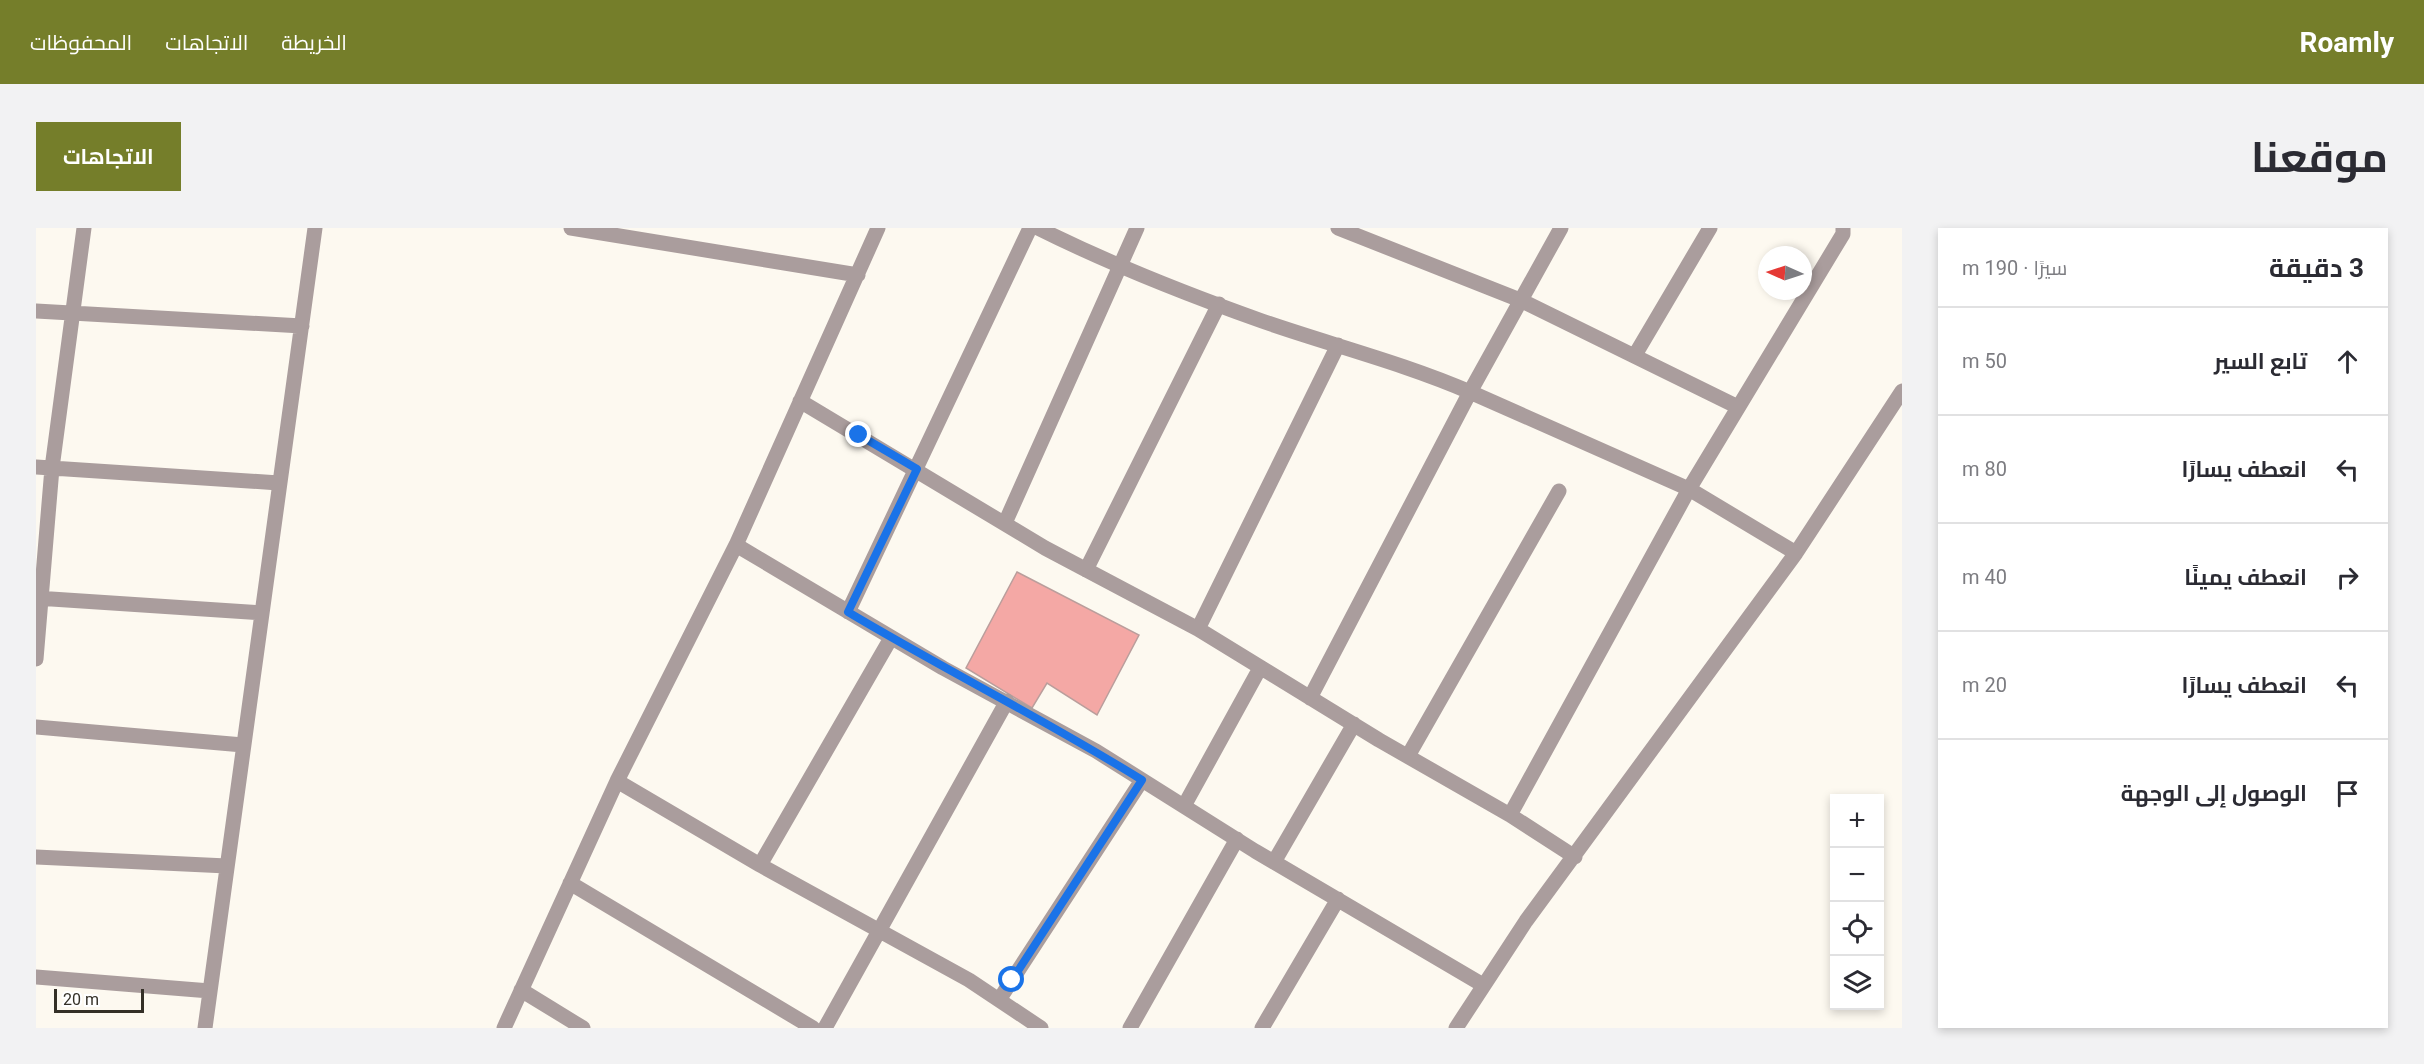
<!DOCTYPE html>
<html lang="ar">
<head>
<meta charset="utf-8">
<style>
	body { margin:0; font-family:Roboto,Cairo,sans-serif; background:#f2f2f3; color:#2b2b33; direction:rtl }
	.controls { position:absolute; right:18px; bottom:18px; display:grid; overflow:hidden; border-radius:0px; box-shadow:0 3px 9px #0003 }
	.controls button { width:54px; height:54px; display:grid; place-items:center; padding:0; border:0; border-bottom:2px solid #e1e1e2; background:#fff; color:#2b2b33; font:30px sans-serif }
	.compass { position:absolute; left:1722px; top:18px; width:54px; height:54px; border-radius:50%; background:#fff; box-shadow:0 3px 9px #0003; rotate:273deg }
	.scale { position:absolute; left:18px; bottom:15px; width:90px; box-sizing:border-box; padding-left:6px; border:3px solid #343027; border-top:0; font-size:16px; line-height:21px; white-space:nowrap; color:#343027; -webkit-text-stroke:4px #fff; paint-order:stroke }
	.stop { position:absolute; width:18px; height:18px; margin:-14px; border:4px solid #1a73e8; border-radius:50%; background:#fff }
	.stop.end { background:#1a73e8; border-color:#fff; box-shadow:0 2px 6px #0008 }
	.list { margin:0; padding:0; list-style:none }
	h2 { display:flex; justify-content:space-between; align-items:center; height:78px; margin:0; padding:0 24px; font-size:26px }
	h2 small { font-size:20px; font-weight:400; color:#7c7c81 }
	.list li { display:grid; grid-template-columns:39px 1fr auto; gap:18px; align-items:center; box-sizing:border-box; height:108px; padding:0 24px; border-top:2px solid #e1e1e2 }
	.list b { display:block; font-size:22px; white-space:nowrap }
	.list em { font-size:20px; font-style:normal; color:#7c7c81 }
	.icon { flex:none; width:33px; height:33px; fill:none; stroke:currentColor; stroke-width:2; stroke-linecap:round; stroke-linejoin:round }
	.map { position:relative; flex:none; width:1866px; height:800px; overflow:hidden; direction:ltr; border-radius:0px }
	header { display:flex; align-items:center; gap:36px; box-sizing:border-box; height:84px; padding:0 30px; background:#757e2a; color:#fff }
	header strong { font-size:28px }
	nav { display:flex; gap:33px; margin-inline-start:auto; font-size:21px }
	.intro { display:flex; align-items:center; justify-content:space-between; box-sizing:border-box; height:144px; padding:0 36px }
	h1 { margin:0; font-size:42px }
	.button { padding:15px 27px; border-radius:0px; background:#757e2a; color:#fff; font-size:21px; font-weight:700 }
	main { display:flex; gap:36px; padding:0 36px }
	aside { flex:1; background:#fff; border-radius:0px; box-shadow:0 3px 9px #0003 }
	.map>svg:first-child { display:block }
</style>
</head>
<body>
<header>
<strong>Roamly</strong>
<nav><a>الخريطة</a><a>الاتجاهات</a><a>المحفوظات</a></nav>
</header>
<div class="intro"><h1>موقعنا</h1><a class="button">الاتجاهات</a></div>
<main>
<aside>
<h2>3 دقيقة<small>سيرًا · 190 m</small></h2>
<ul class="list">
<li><svg class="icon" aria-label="ahead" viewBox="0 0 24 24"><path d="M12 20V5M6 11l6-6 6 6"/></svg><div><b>تابع السير</b></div><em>50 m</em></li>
<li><svg class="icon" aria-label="left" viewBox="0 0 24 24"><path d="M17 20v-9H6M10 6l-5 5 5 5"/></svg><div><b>انعطف يسارًا</b></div><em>80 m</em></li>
<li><svg class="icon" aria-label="right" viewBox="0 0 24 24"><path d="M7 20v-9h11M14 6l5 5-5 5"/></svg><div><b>انعطف يمينًا</b></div><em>40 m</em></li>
<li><svg class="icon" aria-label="left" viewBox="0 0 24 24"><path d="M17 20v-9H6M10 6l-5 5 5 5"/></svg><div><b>انعطف يسارًا</b></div><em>20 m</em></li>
<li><svg class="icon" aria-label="arrive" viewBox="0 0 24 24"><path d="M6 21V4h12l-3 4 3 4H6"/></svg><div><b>الوصول إلى الوجهة</b></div></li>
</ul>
</aside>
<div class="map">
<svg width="1866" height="800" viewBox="0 0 1866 800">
	<rect width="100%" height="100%" fill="#fdf9f0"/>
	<!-- building -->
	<path fill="#f4a8a5" stroke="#ba9e9c" stroke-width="1.5" d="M981 344 1103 407 1061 487 1011 455 996 480 930 440Z"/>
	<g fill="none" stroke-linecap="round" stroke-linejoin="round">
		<!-- minor -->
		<path stroke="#aa9d9d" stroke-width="15" d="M535 0 822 47
			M1002 0C1074 36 1150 66 1226 93 1295 117 1367 135 1434 164L1653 261 1760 325
			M1302 0 1484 72 1702 179
			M0 83 266 98
			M1599 127 1674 0
			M764 173 1009 320 1162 401 1343 512 1474 587 1539 629
			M0 239 243 255
			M969 295 1101 0
			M700 317 907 440 1060 523 1219 623 1447 757
			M1050 342 1183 76
			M0 370 226 385
			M812 384 994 0
			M1162 401 1302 117
			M0 431 16 240 48 0
			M1274 470 1434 164 1525 0
			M0 499 207 517
			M1372 528 1523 263
			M581 553 724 637 933 752 1005 800
			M1148 578 1224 440
			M1474 587 1653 261 1807 6V0
			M0 629 191 638
			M1238 634 1318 496
			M724 637 855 410
			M534 655 777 800
			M0 749 174 763
			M485 762 547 800
			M963 772 1106 552
			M169 800 279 0
			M468 800 581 553 700 317 842 0
			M789 800 971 473
			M1094 800 1201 611
			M1226 800 1302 671
			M1420 800 1490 693 1760 325 1866 163"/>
	</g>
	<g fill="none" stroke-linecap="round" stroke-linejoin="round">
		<!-- route -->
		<path stroke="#1a73e8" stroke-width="8" d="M823 207 881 241 812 384C909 442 1010 492 1106 552L976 752"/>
	</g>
</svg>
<div class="controls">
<button>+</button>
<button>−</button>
<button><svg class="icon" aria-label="locate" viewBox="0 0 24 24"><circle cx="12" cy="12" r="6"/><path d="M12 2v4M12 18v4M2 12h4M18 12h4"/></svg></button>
<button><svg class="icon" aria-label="layers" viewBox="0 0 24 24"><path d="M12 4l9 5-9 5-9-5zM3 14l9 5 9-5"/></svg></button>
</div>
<svg class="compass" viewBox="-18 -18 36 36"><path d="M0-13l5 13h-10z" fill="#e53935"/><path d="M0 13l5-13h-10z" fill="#7c7c81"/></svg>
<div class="scale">20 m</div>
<div class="stop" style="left:976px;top:752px"></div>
<div class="stop end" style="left:823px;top:207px"></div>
</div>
</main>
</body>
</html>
